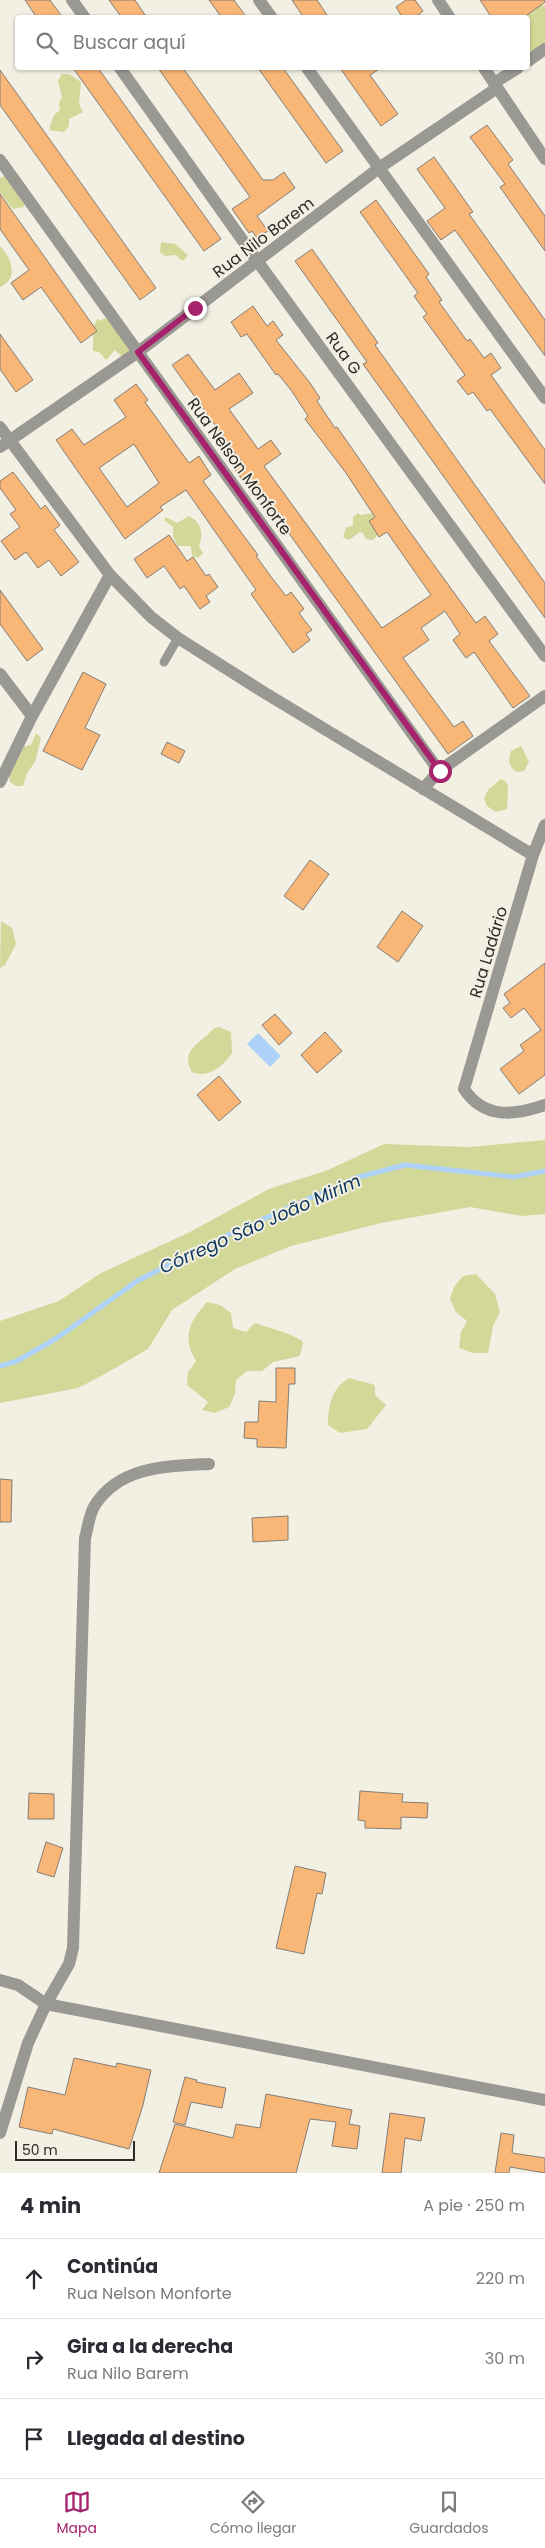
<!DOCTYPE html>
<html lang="es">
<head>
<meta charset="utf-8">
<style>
	body { margin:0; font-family:Poppins,sans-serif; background:#f7f7f7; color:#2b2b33 }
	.scale { position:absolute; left:15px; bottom:12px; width:120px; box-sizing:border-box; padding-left:5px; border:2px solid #2c2b27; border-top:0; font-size:14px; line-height:18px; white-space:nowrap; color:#2c2b27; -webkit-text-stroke:4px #f2efe3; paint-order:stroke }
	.stop { position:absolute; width:15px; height:15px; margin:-11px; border:4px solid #a7226d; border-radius:50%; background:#fff }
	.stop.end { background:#a7226d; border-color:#fff; box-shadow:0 1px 5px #0008 }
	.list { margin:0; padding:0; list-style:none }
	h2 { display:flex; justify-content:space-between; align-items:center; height:65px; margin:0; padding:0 20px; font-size:21px }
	h2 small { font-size:16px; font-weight:400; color:#7c7c81 }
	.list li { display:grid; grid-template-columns:32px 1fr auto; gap:15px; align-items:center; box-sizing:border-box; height:80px; padding:0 20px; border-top:1px solid #e1e1e2 }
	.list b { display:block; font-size:19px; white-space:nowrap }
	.list p { margin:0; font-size:16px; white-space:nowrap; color:#7c7c81 }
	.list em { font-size:16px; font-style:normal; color:#7c7c81 }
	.icon { flex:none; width:28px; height:28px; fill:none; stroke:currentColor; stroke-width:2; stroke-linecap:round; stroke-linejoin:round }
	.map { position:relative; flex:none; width:545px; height:2173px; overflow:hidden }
	.search { position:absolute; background:#fff; box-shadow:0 1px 4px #0004; left:15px; right:15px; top:15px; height:55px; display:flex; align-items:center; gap:12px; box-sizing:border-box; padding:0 18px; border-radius:5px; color:#7c7c81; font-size:19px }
	.sheet { height:305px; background:#fff }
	nav { display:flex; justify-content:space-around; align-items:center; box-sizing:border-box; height:70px; border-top:1px solid #e1e1e2; background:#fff; font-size:14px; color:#7c7c81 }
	nav a { display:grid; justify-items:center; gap:2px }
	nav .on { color:#a7226d }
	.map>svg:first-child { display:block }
</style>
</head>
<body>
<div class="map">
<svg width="545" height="2173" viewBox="0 0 545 2173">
	<rect width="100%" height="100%" fill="#f2efe3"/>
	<!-- green -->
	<path fill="#d2d898" d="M540 4 545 6V52L528 64V18H515Z
		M62 74H69L81 82 79 104 83 112 69 119V126L64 132 49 130 54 115 60 110 59 103 62 97 58 81Z
		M6 176 24 203V207L13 209 0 193V178Z
		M161 242 175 244 188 255 184 260H181L176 255 165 256 160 252Z
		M0 246C12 258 19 279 0 287Z
		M98 318 99 321 105 318C119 327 128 340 131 356L122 357 115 350 106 360 99 352 93 351V327Z
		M358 513 361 515 373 513 374 516 370 521 378 535 373 540 366 539 363 533 360 532 349 540 343 537 346 527 353 526V517Z
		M189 516C203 524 203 534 199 547L203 553 198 558 192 556 191 546H178L173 537V527L164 520 166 517 177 523Z
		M36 733 41 738 35 762 27 773 23 786H16L10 782 9 775 24 746 31 745Z
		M521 746 529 762 524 771 517 772C508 767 508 759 511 751Z
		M501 779 505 781 508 786 507 809 496 812 487 806 484 799 488 790Z
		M1 921 12 928 16 944 5 965 0 968Z
		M219 1027 231 1032 232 1053C223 1066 208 1079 192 1072 182 1054 193 1047 206 1036 211 1032 212 1028 219 1027Z
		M545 1140V1214L522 1216 470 1207 381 1223 291 1246 235 1269 172 1310 148 1349 103 1375 78 1388 0 1403V1321L59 1301 101 1273 188 1233 269 1189 328 1170 384 1144 470 1147Z
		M476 1274 495 1294 500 1312 493 1326 488 1353H473L459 1348 461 1332 467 1321 456 1312 450 1299 454 1287 463 1276Z
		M207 1302 220 1305 231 1313 233 1328 246 1332 255 1323C271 1329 290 1332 303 1342L300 1356 273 1362 262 1371H247L236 1380 235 1394 229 1407 215 1413 202 1410 208 1402 187 1385 188 1372 196 1361C181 1336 190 1322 207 1302Z
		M349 1378 375 1385V1395L386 1405 367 1429 340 1433 328 1425C328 1405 332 1388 349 1378Z"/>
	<!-- water -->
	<path fill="#aed1f8" d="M258 1033 281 1056 270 1067 247 1044Z"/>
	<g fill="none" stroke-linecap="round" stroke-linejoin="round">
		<!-- stream -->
		<path stroke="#aed1f8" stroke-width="5" d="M0 1366 17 1361 57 1338 137 1281 228 1235 355 1178 405 1165 514 1177 545 1171"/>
	</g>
	<!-- building -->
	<path fill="#f8b677" stroke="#867d76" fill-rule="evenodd" d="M25 0H50L63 18H37Z
		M109 0H135L147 18H122Z
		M209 0H234L247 18H222Z
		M292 0H317L329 18H304Z
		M406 0H415L423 11 415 18H403L396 7Z
		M480 0H545V2L523 18H492Z
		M73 68H98L221 239 204 251Z
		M158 68H183L263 180H273L284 172 295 188 257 216 268 231 257 238 252 231 249 233 232 209 250 197Z
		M258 68H283L343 151 326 163Z
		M340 68H381L370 75 398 114 381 126Z
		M0 70 156 288 140 300 0 105Z
		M487 125 513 160 508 164 545 216V251L500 187 505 184 470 137Z
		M434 157 473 212 469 214 545 320V356L455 230 441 240 427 221 445 208 417 169Z
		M0 194 97 331 81 343 41 287 23 300 11 283 29 270 0 229Z
		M376 200 429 274 426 277 442 300 439 302 467 341 470 339 484 358 491 353 501 368 491 375 545 450V484L490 409 487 411 473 392 468 395 457 381 465 375 423 317 427 314 414 296 418 293 360 212Z
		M312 249 378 343 375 345 545 583V618L363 364 367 362 295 261Z
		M253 306 267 326 273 321 283 335 276 340 310 383 320 398 317 401 335 428 337 427 351 447 402 521 476 623 485 616 498 634 489 641 530 696 513 708 474 652 466 658 453 640 460 634 445 611 421 628 429 640 403 658 454 727 463 721 473 736 448 754 280 521 248 478 243 481 233 467 241 461 172 365 188 354 215 390 239 373 253 393 229 409 258 449 271 440 281 454 264 466 382 628 431 595 387 532 379 537 369 521 375 517 346 473 305 419 308 416 291 390 278 374 276 375 247 334 241 337 231 322Z
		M0 334 33 380 16 392 0 369Z
		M136 384 148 400 145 402 189 463 199 456 211 475 203 481 258 555 256 556 272 578 286 596 291 592 304 609 299 613 312 630 306 634 310 640 293 653 251 594 256 590 186 490 160 507 163 510 125 539 56 440 72 429 84 445 126 417 114 400ZM134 444 159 483 127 507 99 468Z
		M13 472 41 509 45 505 60 525 54 530 79 562 61 576 49 560 38 568 26 552 15 560 1 541 20 527 10 514 16 510 0 488V481Z
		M169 535 187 561 193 557 206 576 209 574 218 587 206 596 210 602 200 609 184 586 180 589 164 566 147 578 134 559Z
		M0 590 43 649 27 661 0 624Z
		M83 672 106 684 85 728 100 735 82 770 43 751Z
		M167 742 185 751 179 763 161 754Z
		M310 860 329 874 303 910 284 896Z
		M402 911 423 926 398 962 377 947Z
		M545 963V1075L519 1094 500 1069 524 1051 520 1045 541 1030 524 1008 511 1018 503 1008 510 1003 504 994Z
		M275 1014 292 1033 279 1045 262 1025Z
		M325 1032 342 1051 317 1073 301 1055Z
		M219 1076 241 1102 219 1121 197 1095Z
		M276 1368H295V1384H289L286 1448 257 1447V1439L244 1438 245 1422H258L259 1401 276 1402Z
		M0 1479 12 1480 11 1522H0Z
		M288 1516V1540L253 1542 252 1518Z
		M360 1791 403 1794 402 1802 428 1803 427 1818 401 1817V1829L365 1828V1821L358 1820Z
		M29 1793 54 1794V1819H28Z
		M46 1842 63 1848 54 1877 37 1872Z
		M295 1866 326 1873 322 1894 317 1893 304 1954 276 1948Z
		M74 2058 116 2067 117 2063 151 2070 143 2105 129 2149 53 2129 52 2134 19 2127 28 2087 65 2095Z
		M185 2077 197 2080 196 2082 226 2088 222 2108 191 2102 185 2125 173 2122Z
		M266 2094 352 2110 349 2124 360 2126 357 2149 332 2146 336 2122 310 2119 296 2173H159L175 2124 233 2138 236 2124 260 2128Z
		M390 2113 425 2118 421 2141 405 2138 401 2173H382Z
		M501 2133 514 2135 512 2153 545 2158V2173L510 2167 509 2173H495Z"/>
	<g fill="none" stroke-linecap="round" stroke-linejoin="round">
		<!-- service -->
		<path stroke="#999893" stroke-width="9" d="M164 662 178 638"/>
		<!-- minor -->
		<path stroke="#999893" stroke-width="12" d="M72 0 85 18
			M259 0 272 18
			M528 61 545 49
			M120 68 258 262 545 656
			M307 68 545 398
			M494 83 518 68
			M0 160 439 771 423 789
			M0 427 110 575 151 617 178 638 265 693 533 855
			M0 447 138 352 379 168 497 88
			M0 674 32 716
			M439 771 545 696
			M0 782 32 716 110 575
			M545 825 533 855 464 1089C484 1119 514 1116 545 1105
			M0 1980 18 1985 46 2004 545 2100
			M0 2133 28 2043 46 2004 69 1964 73 1948 85 1538C88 1528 89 1514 95 1505 120 1466 167 1466 209 1464"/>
		<!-- tertiary -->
		<path stroke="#999893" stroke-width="12" d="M438 0 450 18
			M484 68 545 159"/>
	</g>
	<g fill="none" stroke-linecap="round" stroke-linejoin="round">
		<!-- route -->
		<path stroke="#a7226d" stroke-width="6" d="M195 308 138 352 440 771"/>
	</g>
	<g text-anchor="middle" stroke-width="4" stroke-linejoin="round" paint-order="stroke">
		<!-- street labels -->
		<g font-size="16" fill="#2c2b27" stroke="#f2efe3">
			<text transform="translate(263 237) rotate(-37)" y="6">Rua Nilo Barem</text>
			<text transform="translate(344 353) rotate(54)" y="6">Rua G</text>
			<text transform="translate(240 466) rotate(54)" y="6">Rua Nelson Monforte</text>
			<text transform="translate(488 952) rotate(-73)" y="6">Rua Ladário</text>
		</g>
		<!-- water labels -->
		<g font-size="18" font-style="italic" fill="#0b355d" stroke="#f2efe3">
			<text transform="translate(260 1224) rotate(-24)" y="6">Córrego São João Mirim</text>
		</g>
	</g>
</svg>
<div class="scale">50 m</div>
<div class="stop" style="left:440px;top:771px"></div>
<div class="stop end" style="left:195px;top:308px"></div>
<div class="search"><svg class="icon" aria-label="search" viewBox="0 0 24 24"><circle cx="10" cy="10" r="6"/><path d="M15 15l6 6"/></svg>Buscar aquí</div>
</div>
<section class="sheet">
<h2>4 min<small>A pie · 250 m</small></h2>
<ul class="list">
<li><svg class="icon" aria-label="ahead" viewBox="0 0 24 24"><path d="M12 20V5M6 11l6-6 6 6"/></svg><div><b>Continúa</b><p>Rua Nelson Monforte</p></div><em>220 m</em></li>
<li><svg class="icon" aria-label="right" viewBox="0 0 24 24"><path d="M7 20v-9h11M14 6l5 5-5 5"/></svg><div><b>Gira a la derecha</b><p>Rua Nilo Barem</p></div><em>30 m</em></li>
<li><svg class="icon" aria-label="arrive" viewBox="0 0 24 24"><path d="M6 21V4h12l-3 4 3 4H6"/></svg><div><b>Llegada al destino</b></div></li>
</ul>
</section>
<nav>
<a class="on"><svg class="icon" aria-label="map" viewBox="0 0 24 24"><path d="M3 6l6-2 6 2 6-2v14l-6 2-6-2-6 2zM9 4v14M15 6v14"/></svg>Mapa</a>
<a><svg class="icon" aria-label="directions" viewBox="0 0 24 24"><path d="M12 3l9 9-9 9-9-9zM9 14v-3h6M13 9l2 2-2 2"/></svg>Cómo llegar</a>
<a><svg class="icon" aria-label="saved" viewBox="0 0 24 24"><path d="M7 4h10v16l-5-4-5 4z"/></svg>Guardados</a>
</nav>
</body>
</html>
